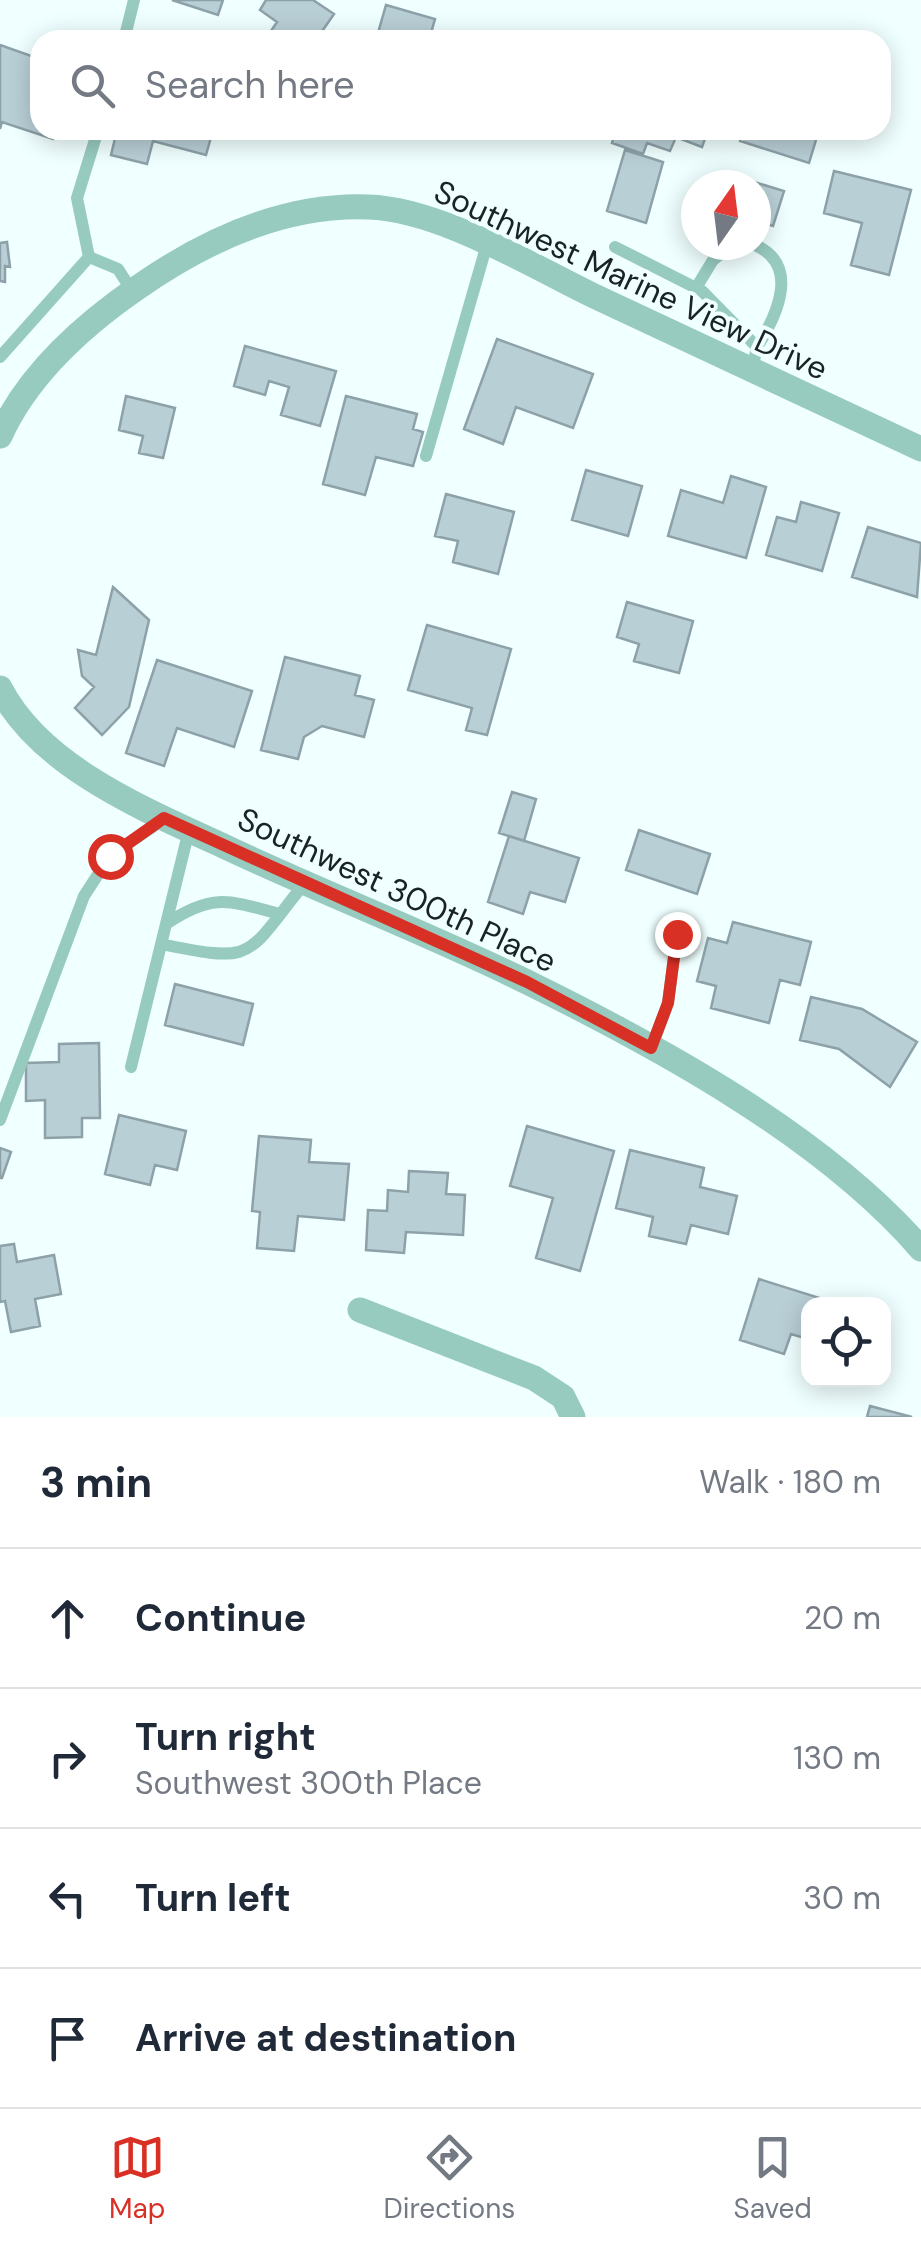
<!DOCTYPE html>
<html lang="en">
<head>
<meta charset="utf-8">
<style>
	body { margin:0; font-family:"DM Sans",sans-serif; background:#f2f2f3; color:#1f2937 }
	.controls { position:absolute; right:30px; bottom:30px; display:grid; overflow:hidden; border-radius:20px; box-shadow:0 5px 25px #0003 }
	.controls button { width:90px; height:90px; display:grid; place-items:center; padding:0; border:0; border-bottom:2px solid #e0e1e3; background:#fff; color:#1f2937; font:50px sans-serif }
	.compass { position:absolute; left:681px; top:170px; width:90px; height:90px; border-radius:50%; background:#fff; box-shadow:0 5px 25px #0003; rotate:14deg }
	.stop { position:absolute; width:30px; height:30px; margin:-22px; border:8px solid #d93025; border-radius:50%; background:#fff }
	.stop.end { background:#d93025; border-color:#fff; box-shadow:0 2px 10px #0008 }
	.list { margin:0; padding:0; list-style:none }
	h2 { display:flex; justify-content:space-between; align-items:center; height:130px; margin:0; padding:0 40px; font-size:42px }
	h2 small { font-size:32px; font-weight:400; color:#747a83 }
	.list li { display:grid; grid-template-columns:65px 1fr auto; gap:30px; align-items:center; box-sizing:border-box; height:140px; padding:0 40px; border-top:2px solid #e0e1e3 }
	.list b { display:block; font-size:38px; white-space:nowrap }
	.list p { margin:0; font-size:32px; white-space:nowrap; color:#747a83 }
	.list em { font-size:32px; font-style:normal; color:#747a83 }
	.icon { flex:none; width:55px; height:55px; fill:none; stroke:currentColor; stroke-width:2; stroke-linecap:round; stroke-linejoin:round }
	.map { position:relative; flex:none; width:921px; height:1417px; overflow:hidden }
	.search { position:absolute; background:#fff; box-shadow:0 5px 25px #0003; left:30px; right:30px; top:30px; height:110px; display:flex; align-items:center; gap:25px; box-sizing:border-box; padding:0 35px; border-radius:30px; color:#747a83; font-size:38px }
	.sheet { height:690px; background:#fff }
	nav { display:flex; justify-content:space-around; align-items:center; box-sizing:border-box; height:140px; border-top:2px solid #e0e1e3; background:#fff; font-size:28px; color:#747a83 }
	nav a { display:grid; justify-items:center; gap:5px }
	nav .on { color:#d93025 }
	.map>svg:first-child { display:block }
</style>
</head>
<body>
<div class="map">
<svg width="921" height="1417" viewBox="0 0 921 1417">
	<rect width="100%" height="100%" fill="#f0ffff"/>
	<!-- building -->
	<path fill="#b9cfd6" stroke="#8ca1a8" stroke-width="2.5" d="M172 0H223L218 15Z
		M266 0H313L334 14 316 40H265L277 22 260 10Z
		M386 5 435 19 429 40H376Z
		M0 45 37 58 32 73 40 76V130H56L53 139 2 122 0 129Z
		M117 130H213L206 155 153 141 147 164 111 155Z
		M616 130H708L702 147 676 137 670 151 647 143 643 154 612 143Z
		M743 130H819L809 163 740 141Z
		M625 150 663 162 646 223 607 211Z
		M834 171 911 190 889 275 851 265 862 223 824 213Z
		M741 178 784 191 773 226 756 221V185H739Z
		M7 242 10 267 5 266V282L0 281V243Z
		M497 339 593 374 573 428 516 407 503 444 464 429Z
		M245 346 336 371 320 426 281 415 289 387 269 381 265 395 234 386Z
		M126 396 175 408 163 458 139 453 143 436 119 430Z
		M346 396 417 414 413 429 423 432 413 466 376 457 365 495 323 484Z
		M586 470 642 486 628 536 572 520Z
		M731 476 766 487 746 558 668 536 681 490 723 503Z
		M446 494 514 512 498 574 453 562 458 541 435 536Z
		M801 502 839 513 822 571 766 555 777 517 796 522Z
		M868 527 921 543 917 597 852 577Z
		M113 587 149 620 129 707 102 735 75 708 94 687 82 676 78 650 96 655Z
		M627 602 693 621 679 673 634 661 639 644 617 637Z
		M427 625 511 649 487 735 466 730 472 708 408 690Z
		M285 657 360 676 355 695 374 700 364 737 322 726 304 737 298 759 261 750Z
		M157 660 252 691 234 747 177 728 164 766 126 753Z
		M512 792 536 799 524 841 499 833Z
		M639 830 710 854 697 894 626 870Z
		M509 836 579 858 565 902 530 892 523 914 488 902Z
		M733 922 811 942 800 985 780 980 769 1023 711 1008 716 986 697 981 708 938 727 943Z
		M175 984 253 1004 243 1045 165 1025Z
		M811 997 862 1009 917 1042 890 1087 839 1049 800 1040Z
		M99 1043 100 1118H82V1137L45 1138V1100L26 1101V1063L59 1062V1044Z
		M119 1115 186 1131 177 1170 155 1165 150 1185 105 1174Z
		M527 1126 614 1151 580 1271 536 1258 553 1198 510 1186Z
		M259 1136 311 1140 309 1162 349 1164 344 1220 298 1216 294 1251 257 1248 260 1212 252 1211Z
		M0 1148 11 1152 2 1178H0Z
		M630 1150 704 1168 700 1187 737 1196 728 1234 691 1225 686 1244 649 1236 653 1217 616 1208Z
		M409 1171 448 1173 446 1194 465 1195 463 1235 406 1232 404 1253 366 1250 368 1210 387 1211 388 1190 408 1192Z
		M14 1244 17 1262 54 1255 61 1294 35 1299 40 1326 11 1332 5 1301 0 1302V1246Z
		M759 1279 826 1300 825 1304H808V1339L791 1334 784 1354 740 1340Z
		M870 1406 912 1417H867Z"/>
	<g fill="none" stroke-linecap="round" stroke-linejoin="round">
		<!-- service -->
		<path stroke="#98cbc0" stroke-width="12" d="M124 40 134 0
			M98 130 77 198 89 257 118 269 132 291
			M755 245C800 265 778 314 757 347
			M615 247 702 291 757 347 752 370
			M696 288 713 260 732 245
			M0 357 89 257
			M426 456 487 244
			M166 924C212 893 228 900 280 914
			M161 944C257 964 245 957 304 884
			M651 1049 668 1003 677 934
			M131 1067 189 830
			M0 1120 84 896 110 856 164 819"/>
		<!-- minor -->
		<path stroke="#98cbc0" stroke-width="25" d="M0 436C28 374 82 326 137 288 204 241 284 204 368 207 439 209 528 264 592 295 701 347 811 398 921 449
			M0 688C42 770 153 813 232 850 330 896 432 935 529 983 661 1048 824 1137 921 1249
			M360 1310 534 1378 563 1397 573 1417"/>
	</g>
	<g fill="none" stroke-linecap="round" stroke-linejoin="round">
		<!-- route -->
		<path stroke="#d93025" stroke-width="12" d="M110 856 164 818 527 982 651 1048 668 1003 677 934"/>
	</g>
	<g text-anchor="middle" stroke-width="8" stroke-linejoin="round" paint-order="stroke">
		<!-- street labels -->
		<g font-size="32" fill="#1a2323" stroke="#f0ffff">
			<text transform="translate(631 280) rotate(25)" y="11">Southwest Marine View Drive</text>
			<text transform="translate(397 890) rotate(25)" y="11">Southwest 300th Place</text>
		</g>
	</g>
</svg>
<div class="controls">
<button><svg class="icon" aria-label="locate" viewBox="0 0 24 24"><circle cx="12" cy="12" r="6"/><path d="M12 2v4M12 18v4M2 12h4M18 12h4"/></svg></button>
</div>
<svg class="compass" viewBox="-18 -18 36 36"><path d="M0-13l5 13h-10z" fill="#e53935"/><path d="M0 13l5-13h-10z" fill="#747a83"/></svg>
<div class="stop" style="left:110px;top:856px"></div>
<div class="stop end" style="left:677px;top:934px"></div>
<div class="search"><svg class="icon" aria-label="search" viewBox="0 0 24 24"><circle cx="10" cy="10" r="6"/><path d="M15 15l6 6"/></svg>Search here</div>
</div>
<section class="sheet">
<h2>3 min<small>Walk · 180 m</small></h2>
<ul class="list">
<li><svg class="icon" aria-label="ahead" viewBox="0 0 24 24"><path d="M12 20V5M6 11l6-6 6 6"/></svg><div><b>Continue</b></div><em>20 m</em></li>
<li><svg class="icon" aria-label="right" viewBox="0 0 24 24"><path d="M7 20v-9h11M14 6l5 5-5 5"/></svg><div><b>Turn right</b><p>Southwest 300th Place</p></div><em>130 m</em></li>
<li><svg class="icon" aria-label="left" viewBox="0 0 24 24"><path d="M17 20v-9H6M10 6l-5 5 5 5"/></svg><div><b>Turn left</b></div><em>30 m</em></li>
<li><svg class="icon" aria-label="arrive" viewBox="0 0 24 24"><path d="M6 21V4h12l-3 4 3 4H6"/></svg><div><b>Arrive at destination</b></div></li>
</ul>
</section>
<nav>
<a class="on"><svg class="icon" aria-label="map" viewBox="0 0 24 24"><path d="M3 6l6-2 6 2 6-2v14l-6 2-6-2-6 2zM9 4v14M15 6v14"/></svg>Map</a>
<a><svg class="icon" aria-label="directions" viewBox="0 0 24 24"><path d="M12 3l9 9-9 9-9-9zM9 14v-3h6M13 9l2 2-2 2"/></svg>Directions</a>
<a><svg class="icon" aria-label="saved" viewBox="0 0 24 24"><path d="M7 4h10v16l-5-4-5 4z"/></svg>Saved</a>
</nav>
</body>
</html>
